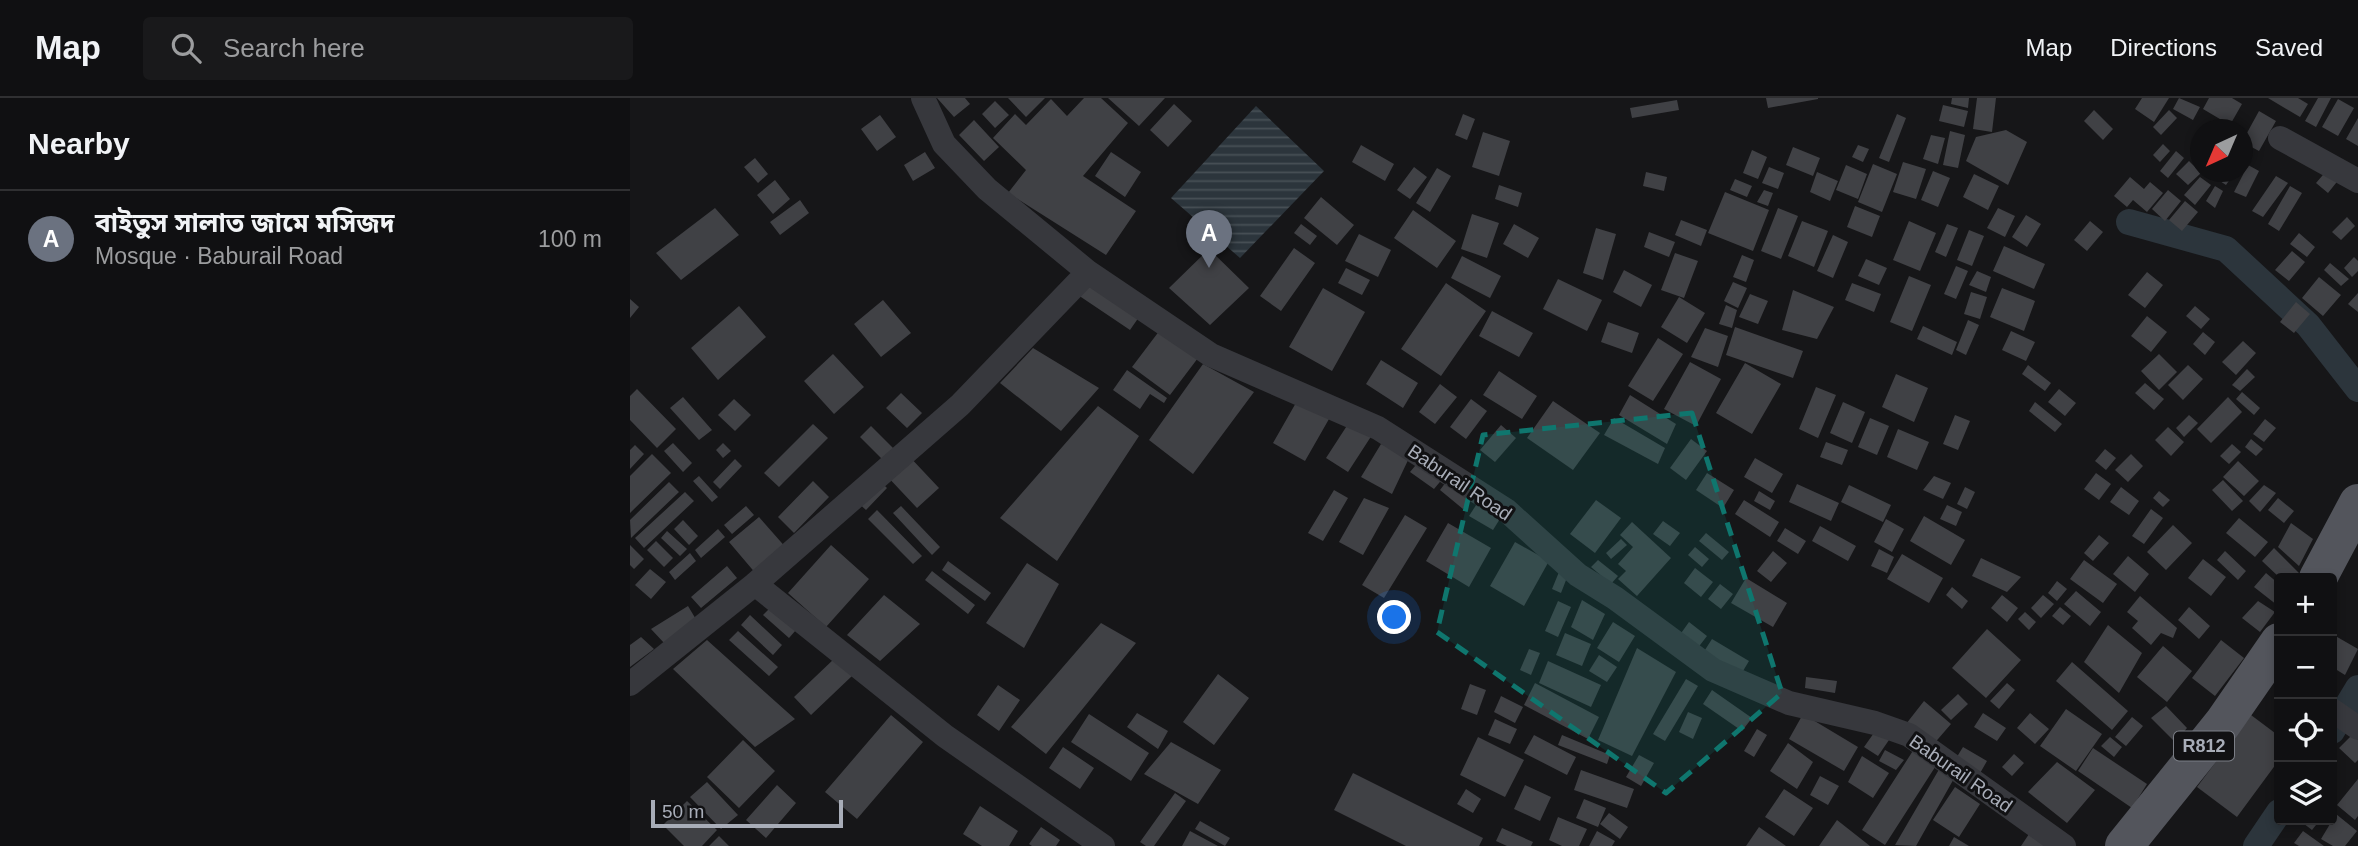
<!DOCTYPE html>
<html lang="en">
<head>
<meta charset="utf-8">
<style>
	body { margin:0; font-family:Helvetica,"Noto Sans Bengali",sans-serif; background:#19191b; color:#f1f3f6 }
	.controls { position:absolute; right:21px; bottom:21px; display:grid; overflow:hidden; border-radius:7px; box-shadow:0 4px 10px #0003 }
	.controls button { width:63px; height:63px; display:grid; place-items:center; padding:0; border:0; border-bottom:2px solid #303032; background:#101012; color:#f1f3f6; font:35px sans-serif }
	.compass { position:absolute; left:1560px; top:21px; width:63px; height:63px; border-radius:50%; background:#101012; box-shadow:0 4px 10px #0003; rotate:224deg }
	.scale { position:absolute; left:21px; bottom:18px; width:192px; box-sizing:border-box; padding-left:7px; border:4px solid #a8adb8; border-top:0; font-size:19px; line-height:24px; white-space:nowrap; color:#a8adb8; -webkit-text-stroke:5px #111113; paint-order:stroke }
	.you { position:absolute; left:765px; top:520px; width:24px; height:24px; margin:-18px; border:5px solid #fff; border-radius:50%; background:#1a73e8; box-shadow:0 0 0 10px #1a73e833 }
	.badge { display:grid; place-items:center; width:46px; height:46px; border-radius:50%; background:#b45309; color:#fff; font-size:23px; font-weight:700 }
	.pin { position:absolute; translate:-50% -58px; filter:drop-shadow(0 2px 4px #0008) }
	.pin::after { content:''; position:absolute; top:37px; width:24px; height:21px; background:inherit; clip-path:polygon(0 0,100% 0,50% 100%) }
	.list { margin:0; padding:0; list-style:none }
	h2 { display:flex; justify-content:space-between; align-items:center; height:91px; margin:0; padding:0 28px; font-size:30px }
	h2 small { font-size:23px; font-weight:400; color:#9c9d9f }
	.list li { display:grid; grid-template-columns:46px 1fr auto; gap:21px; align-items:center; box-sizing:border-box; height:98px; padding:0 28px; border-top:2px solid #303032 }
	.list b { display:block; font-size:26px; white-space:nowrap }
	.list p { margin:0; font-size:23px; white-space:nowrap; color:#9c9d9f }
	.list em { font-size:23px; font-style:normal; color:#9c9d9f }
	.icon { flex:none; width:38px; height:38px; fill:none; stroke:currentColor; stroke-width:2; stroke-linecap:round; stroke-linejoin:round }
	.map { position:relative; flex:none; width:1728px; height:748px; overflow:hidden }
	header { display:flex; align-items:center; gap:42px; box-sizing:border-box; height:98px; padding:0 35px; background:#101012; border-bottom:2px solid #303032 }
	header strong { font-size:33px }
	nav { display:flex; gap:38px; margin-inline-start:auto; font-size:24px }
	.search { width:490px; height:63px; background:#19191b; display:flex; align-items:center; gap:18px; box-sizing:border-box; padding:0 24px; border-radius:7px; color:#9c9d9f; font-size:26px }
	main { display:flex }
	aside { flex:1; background:#101012 }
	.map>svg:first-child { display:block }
</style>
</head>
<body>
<header>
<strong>Map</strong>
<div class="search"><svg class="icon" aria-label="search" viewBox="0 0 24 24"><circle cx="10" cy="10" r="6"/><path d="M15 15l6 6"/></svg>Search here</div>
<nav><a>Map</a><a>Directions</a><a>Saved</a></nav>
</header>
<main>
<aside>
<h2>Nearby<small></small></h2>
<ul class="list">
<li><span class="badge" style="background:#6b7280">A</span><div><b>বাইতুস সালাত জামে মসিজদ</b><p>Mosque · Baburail Road</p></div><em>100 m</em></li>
</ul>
</aside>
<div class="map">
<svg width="1728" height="748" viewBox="0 0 1728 748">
	<defs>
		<pattern id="water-rules" width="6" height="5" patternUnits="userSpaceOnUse" patternTransform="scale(1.75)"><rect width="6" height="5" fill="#2c353c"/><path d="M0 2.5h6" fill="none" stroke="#485056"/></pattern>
	</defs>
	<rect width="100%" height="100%" fill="#161618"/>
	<!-- water -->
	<path fill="url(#water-rules)" d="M626 8 694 73 610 160 541 100Z"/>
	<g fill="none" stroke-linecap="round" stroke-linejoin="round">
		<!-- canal -->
		<path stroke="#2c353c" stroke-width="26" d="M1499 124 1596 151 1678 227 1728 291
			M1702 633 1728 590
			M1626 748 1649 714"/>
	</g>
	<!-- building -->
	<path fill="#404145" d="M307 0H335L340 6 324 19Z
		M378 0H415L396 19Z
		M454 0H471L498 25 453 78 506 113 476 157 378 95 396 72 363 40 385 16 396 27 421 1 437 18Z
		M478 0H535L509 28Z
		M1136 0H1188V1L1138 10Z
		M1322 0H1339L1338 10 1321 6Z
		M1347 0H1366L1362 34 1343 31Z
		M1512 0H1539L1524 24 1505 11Z
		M1549 0 1570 9 1563 22 1543 11Z
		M1579 0H1602L1612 6 1600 27 1573 11Z
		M1638 0H1668L1678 6 1670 19Z
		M1688 0H1701L1686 29 1675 23Z
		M1708 1 1724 10 1708 38 1692 29Z
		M1047 2 1049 12 1002 20 1000 10Z
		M365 3 379 17 365 30 352 16Z
		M544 6 562 23 538 49 520 32Z
		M1313 7 1338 13 1334 29 1309 23Z
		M1464 12 1483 31 1473 42 1454 23Z
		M1539 12 1547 20 1531 37 1523 29Z
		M1629 13 1646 23 1629 53 1612 44Z
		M833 16 845 21 837 42 825 37Z
		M1267 16 1276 20 1259 64 1249 60Z
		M250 17 266 39 247 53 231 31Z
		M1728 20V48L1716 41Z
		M344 22 369 49 354 63 329 37Z
		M1376 32 1397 44 1378 87 1336 63 1346 39Z
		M1320 33 1335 37 1328 70 1313 67Z
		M853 34 880 43 869 78 842 69Z
		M1301 37 1315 40 1308 66 1293 61Z
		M1533 46 1540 53 1530 64 1523 57Z
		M731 47 764 66 755 83 722 64Z
		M1228 47 1239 51 1233 64 1222 59Z
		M1163 49 1190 60 1183 78 1156 67Z
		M1122 52 1137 59 1128 81 1113 75Z
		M1546 53 1554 60 1538 80 1530 73Z
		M295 54 305 70 283 83 274 67Z
		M481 54 511 74 495 99 465 78Z
		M125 60 138 76 128 85 114 69Z
		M1559 63 1571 75 1558 87 1546 76Z
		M1273 64 1296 71 1286 101 1263 94Z
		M1243 66 1267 76 1252 114 1228 104Z
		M1216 67 1237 76 1228 101 1206 92Z
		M1618 67 1629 73 1616 99 1604 94Z
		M784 69 797 79 780 101 767 92Z
		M1139 69 1154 75 1148 91 1132 85Z
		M807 70 821 78 800 114 786 105Z
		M1698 71 1710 80 1698 95 1686 85Z
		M1303 73 1320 80 1308 109 1291 102Z
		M1016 74 1037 79 1034 93 1013 88Z
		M1187 74 1208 83 1200 103 1180 94Z
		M1576 74H1605L1596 87Z
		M1344 76 1369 88 1358 112 1333 99Z
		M1646 78 1658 85 1633 119 1622 113Z
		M1500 79 1514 91 1520 84 1533 95 1517 114 1503 102 1497 109 1484 98Z
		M1570 79 1581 87 1565 107 1554 97Z
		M1105 81 1122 88 1117 99 1100 92Z
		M145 82 160 101 143 116 127 97Z
		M869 87 892 95 888 109 865 101Z
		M1585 88 1593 93 1585 110 1576 103Z
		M1660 88 1672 95 1649 133 1638 126Z
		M1134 92 1143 95 1138 108 1127 104Z
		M1538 92 1551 103 1535 123 1522 111Z
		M1095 94 1139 112 1123 153 1078 135Z
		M691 99 724 127 707 147 674 120Z
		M170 102 179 115 150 137 140 124Z
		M1555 103 1568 114 1552 133 1539 122Z
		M1225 108 1250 118 1242 139 1217 129Z
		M85 110 109 137 51 182 26 155Z
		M1148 110 1168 118 1151 161 1131 153Z
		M1368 110 1385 118 1375 139 1357 130Z
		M783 112 826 143 807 170 764 140Z
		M842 116 869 125 857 160 831 151Z
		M1396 117 1411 126 1397 149 1382 139Z
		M1717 119 1725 128 1711 142 1702 134Z
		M1051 122 1077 132 1071 148 1045 137Z
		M1172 123 1198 133 1184 169 1158 158Z
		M1279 123 1306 135 1290 173 1263 162Z
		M1460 123 1473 134 1457 153 1444 142Z
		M671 126 687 138 680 147 664 135Z
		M884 126 909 140 898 160 873 146Z
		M1317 126 1328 130 1316 159 1305 154Z
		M966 130 986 136 973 182 953 175Z
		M1339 132 1354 138 1342 168 1327 162Z
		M1019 134 1045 144 1039 159 1014 149Z
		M1669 135 1685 149 1677 159 1660 146Z
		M729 136 761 152 748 179 715 163Z
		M1203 137 1218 144 1203 180 1187 173Z
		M1374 148 1415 166 1404 191 1363 173Z
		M664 150 685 165 651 213 630 198Z
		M579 151 619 190 580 227 539 190Z
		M1662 153 1675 164 1659 183 1645 172Z
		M1045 155 1068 163 1054 200 1031 192Z
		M1112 157 1124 162 1116 184 1103 179Z
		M832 158 871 178 860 200 821 180Z
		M1724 159 1728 163V173L1722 179 1714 170Z
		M1236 161 1257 170 1249 187 1228 178Z
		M1700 165 1719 181 1711 188 1694 172Z
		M1326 168 1338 173 1326 201 1314 196Z
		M716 170 740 182 732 197 708 185Z
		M994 172 1022 187 1011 209 983 194Z
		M1347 173 1361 179 1356 194 1339 187Z
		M1517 174 1533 187 1515 210 1498 197Z
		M1279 178 1301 187 1282 233 1260 224Z
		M1689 179 1711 197 1693 218 1672 200Z
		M928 181 972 202 957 233 913 211Z
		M458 183 509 219 500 232 448 197Z
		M1103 184 1117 190 1108 210 1094 203Z
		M816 185 856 213 811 278 771 251Z
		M1222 185 1251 196 1244 214 1215 202Z
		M693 190 735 214 702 273 659 249Z
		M1372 190 1405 203 1394 233 1360 219Z
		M1163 192 1204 209 1187 241 1152 232Z
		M1341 194 1357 199 1350 221 1334 216Z
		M1728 195V214L1718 206Z
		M1120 196 1138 203 1128 226 1109 219Z
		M1049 199 1075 215 1057 245 1031 229Z
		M0 201 9 209 0 220Z
		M253 202 281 235 251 259 224 226Z
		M1666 204 1680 216 1664 235 1650 224Z
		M1096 207 1107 212 1102 230 1089 226Z
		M109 208 136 239 88 282 61 250Z
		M1565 208 1580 221 1571 231 1556 218Z
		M862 213 903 235 889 259 849 238Z
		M1517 218 1537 234 1521 254 1501 238Z
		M1338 222 1349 227 1336 257 1326 252Z
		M978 224 1009 235 1002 255 971 244Z
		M1293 228 1327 244 1322 257 1287 241Z
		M1105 229 1173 253 1163 280 1096 257Z
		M1075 230 1098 238 1088 269 1061 259Z
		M530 232 568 260 540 297 502 269Z
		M1381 233 1405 244 1396 263 1372 252Z
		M1573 234 1585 244 1575 257 1563 246Z
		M1028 240 1053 256 1023 303 998 288Z
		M1613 243 1626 255 1606 277 1592 264Z
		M403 250 469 290 431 333 370 285Z
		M203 256 234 289 204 316 174 283Z
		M1529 256 1547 274 1529 292 1511 273Z
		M751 262 788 285 773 310 736 286Z
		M1060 264 1091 281 1066 328 1034 311Z
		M1115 265 1151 286 1122 336 1086 315Z
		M573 266 624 294 563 376 519 342Z
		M1398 267 1421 285 1415 293 1392 276Z
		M1558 267 1573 281 1553 302 1538 287Z
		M1617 271 1625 279 1610 293 1602 287Z
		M497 272 537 300 534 305 520 296 510 311 483 292Z
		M869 273 907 298 892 321 853 297Z
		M1266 276 1298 290 1284 324 1252 309Z
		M1515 285 1534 301 1524 312 1505 295Z
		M810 286 827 299 805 326 789 314Z
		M1186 289 1206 297 1188 340 1169 331Z
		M7 291 46 331 27 350 0 322V298Z
		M1429 291 1446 305 1435 318 1418 304Z
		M1612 294 1630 310 1624 317 1606 301Z
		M271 295 292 315 277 330 256 310Z
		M1000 297 1046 326 1037 346 989 317Z
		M53 299 82 332 69 342 40 310Z
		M1598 299 1612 314 1581 345 1567 331Z
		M104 301 121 317 105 333 88 317Z
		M841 301 857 313 836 341 820 329Z
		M667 303 699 321 675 363 643 345Z
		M923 303 970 335 943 372 897 340Z
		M1213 304 1235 314 1222 345 1200 335Z
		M1405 304 1432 326 1425 334 1399 313Z
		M468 308 509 338 427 463 370 420Z
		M1325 317 1340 323 1328 352 1313 346Z
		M1559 317 1568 325 1554 339 1546 330Z
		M984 320 1035 350 1028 366 974 337Z
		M1240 320 1259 328 1247 357 1228 349Z
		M1635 321 1646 330 1634 344 1623 336Z
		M720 323 742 337 718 374 696 360Z
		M183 326 198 340 149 389 134 375Z
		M871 327 886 340 865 364 850 352Z
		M241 328 264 351 253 362 230 339Z
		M1538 329 1554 344 1541 358 1525 342Z
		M1268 331 1299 344 1287 372 1257 359Z
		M1061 341 1077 353 1056 382 1040 370Z
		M1621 341 1633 351 1626 358 1615 349Z
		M1196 344 1218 352 1212 367 1190 359Z
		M43 345 62 365 53 374 34 353Z
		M93 345 101 353 93 360 86 352Z
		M751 346 780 358 762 396 731 379Z
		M1602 346 1611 354 1599 366 1590 358Z
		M5 347 14 356 0 371V352Z
		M1475 351 1486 360 1476 372 1465 363Z
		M22 356 41 375 0 415V378Z
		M277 356 309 390 287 410 255 376Z
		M1501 356 1513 368 1498 384 1485 372Z
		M1125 360 1153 376 1142 395 1114 379Z
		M105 361 112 368 90 391 83 384Z
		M790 362 814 379 804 391 780 374Z
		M1608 363 1629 383 1614 398 1593 379Z
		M1077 375 1104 392 1093 410 1066 392Z
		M1466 375 1481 386 1469 402 1454 391Z
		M69 378 88 399 82 404 63 383Z
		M1304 378 1321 385 1313 401 1293 392Z
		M247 380 257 390 236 412 225 402Z
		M819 380 843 399 833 411 810 392Z
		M1593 382 1613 403 1602 413 1582 392Z
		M183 383 199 399 164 435 148 419Z
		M39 384 49 394 1 440 0 422Z
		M1167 386 1209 405 1201 423 1159 404Z
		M1219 387 1261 407 1253 424 1211 404Z
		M1634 387 1646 395 1630 414 1619 403Z
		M1335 389 1345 394 1337 411 1327 406Z
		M1491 389 1509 403 1499 417 1480 404Z
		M704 392 718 400 693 443 678 435Z
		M1129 393 1145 403 1140 412 1124 403Z
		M1529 393 1540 402 1533 409 1523 400Z
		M55 394 64 403 14 450 5 440Z
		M734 400 759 410 733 457 709 444Z
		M1648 400 1664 413 1654 425 1638 412Z
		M850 401 873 416 863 432 839 418Z
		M966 402 991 420 965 455 940 436Z
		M1114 402 1149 424 1140 439 1105 416Z
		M1317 407 1332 414 1326 428 1310 421Z
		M116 408 124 417 102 436 94 427Z
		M271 408 310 449 302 457 263 415Z
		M1521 411 1533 420 1514 446 1502 438Z
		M247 412 292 458 283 466 238 421Z
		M775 417 797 430 754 500 732 487Z
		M1294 418 1335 442 1321 467 1280 443Z
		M129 419 158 452 127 477 99 444Z
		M1609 420 1638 444 1625 459 1596 435Z
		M1256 421 1274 431 1262 454 1244 444Z
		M53 422 68 438 59 447 44 431Z
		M1033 423 1050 435 1040 448 1023 436Z
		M1002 424 1041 460 1007 498 988 481 996 473 988 466 1003 449 990 437Z
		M818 425 861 450 839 489 796 463Z
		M1661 425 1683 441 1669 468 1648 449Z
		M1543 427 1562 445 1536 472 1517 454Z
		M1190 428 1226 448 1218 463 1182 443Z
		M1155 430 1176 443 1168 456 1147 443Z
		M88 431 95 439 71 460 65 452Z
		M37 433 57 451 50 458 31 440Z
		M1076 435 1099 454 1092 462 1069 443Z
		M1469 437 1479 445 1463 463 1454 455Z
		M991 441 997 447 981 461 976 455Z
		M26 443 43 460 34 469 17 452Z
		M885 444 919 463 894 508 860 488Z
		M0 447 14 461 4 471 0 467Z
		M201 447 239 481 196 529 158 495Z
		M1065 449 1079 461 1072 469 1058 457Z
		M1644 450 1669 475 1665 480H1650L1632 463Z
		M1249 451 1264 459 1257 475 1241 468Z
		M1143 453 1157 465 1141 484 1127 473Z
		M1595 453 1616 473 1608 482 1587 462Z
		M60 455 66 463 45 482 39 474Z
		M1272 456 1313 480 1299 505 1257 481Z
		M1498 458 1519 476 1505 494 1483 476Z
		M1351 460 1391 479 1377 494 1342 478Z
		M1573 461 1596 479 1581 498 1558 480Z
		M968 462 988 478 981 486 961 469Z
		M1454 462 1487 486 1473 505 1440 481Z
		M318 463 361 495 355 503 312 472Z
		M397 465 429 486 394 550 356 525Z
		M97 468 107 480 71 510 61 499Z
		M1065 470 1083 484 1071 499 1054 485Z
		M20 471 36 484 21 501 5 487Z
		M302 473 345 507 338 516 295 482Z
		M929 474 938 477 931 495 922 491Z
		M1636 475 1649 486V502L1647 507 1624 489Z
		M1116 480 1157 505 1143 529 1101 505Z
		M1427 483 1437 491 1427 503 1418 495Z
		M1090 486 1103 496 1091 511 1078 501Z
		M1322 489 1338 503 1332 511 1316 497Z
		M1446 493 1471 514 1460 528 1434 506Z
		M254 497 290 526 250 563 217 537Z
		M1372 497 1388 510 1377 524 1361 510Z
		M1413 497 1424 506 1411 520 1401 510Z
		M1510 498 1547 530 1543 540 1531 535 1521 547 1502 530 1508 523 1497 514Z
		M952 502 975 516 963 542 941 529Z
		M928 503 941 509 928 539 915 533Z
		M1628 503 1645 514 1630 534 1612 520Z
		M58 508 70 528 35 546 21 531Z
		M141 509 166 532 159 540 133 517Z
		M1430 509 1441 518 1433 527 1422 518Z
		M1559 509 1580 528 1569 541 1548 522Z
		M1395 514 1406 524 1399 532 1388 521Z
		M120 517 152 547 143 557 111 527Z
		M983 524 1005 538 989 564 967 550Z
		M1059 524 1077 538 1067 551 1049 538Z
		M471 525 506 545 416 656 381 629Z
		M1478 527 1512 555 1489 595 1454 564Z
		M1357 531 1391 562 1356 600 1322 570Z
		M108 533 148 569 139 578 99 542Z
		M935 535 961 546 952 568 926 557Z
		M1702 536 1728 551 1715 577 1702 569Z
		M11 539 24 551 0 569V547Z
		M1082 541 1119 563 1110 578 1073 555Z
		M77 542 165 621 125 649 43 571Z
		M1591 542 1614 560 1585 598 1562 580Z
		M1533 548 1562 573 1537 604 1507 579Z
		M1007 550 1046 574 1002 658 968 642Z
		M899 551 910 555 901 577 890 572Z
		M969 557 987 569 977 584 959 573Z
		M205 560 222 578 181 617 164 599Z
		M918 563 971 587 961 609 909 585Z
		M1442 564 1498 613 1482 632 1426 583Z
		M588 576 619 600 584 647 553 624Z
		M1176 579 1207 583 1205 595 1175 590Z
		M1056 581 1068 588 1035 643 1023 636Z
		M905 585 969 619 958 641 894 607Z
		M1377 585 1385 592 1369 611 1360 603Z
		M840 586 856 592 847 617 831 611Z
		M368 587 390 602 369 633 347 617Z
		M1082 592 1122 620 1112 633 1073 606Z
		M1328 596 1338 606 1321 622 1311 612Z
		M871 598 893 609 885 625 864 614Z
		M1294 603 1321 626 1302 648 1276 626Z
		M1536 608 1557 630 1545 644 1521 620Z
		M1436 611 1472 636 1446 673 1410 648Z
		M1058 614 1072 620 1063 641 1049 634Z
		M507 615 538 633 528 651 497 629Z
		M1353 615 1376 630 1367 643 1344 629Z
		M1400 615 1419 631 1405 646 1387 630Z
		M459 616 519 655 501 683 441 644Z
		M1173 616 1228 649 1214 673 1159 641Z
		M261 617 293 644 227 721 195 694Z
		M1621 617 1649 638V662L1607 719 1567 689Z
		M1502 619 1513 628 1496 648 1485 639Z
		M865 621 887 631 880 646 858 637Z
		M1127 631 1137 637 1124 659 1114 653Z
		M1246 632 1259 642 1248 658 1234 649Z
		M904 637 946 659 937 677 894 655Z
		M932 637 980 657 977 666 928 647Z
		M1722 637 1728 642V662L1725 665 1709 650Z
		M848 639 894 662 875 699 830 677Z
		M1480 639 1492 649 1484 659 1471 648Z
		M113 642 145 673 109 710 77 679Z
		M541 644 591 672 568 706 514 676Z
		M1158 645 1183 664 1167 691 1140 673Z
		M1286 648 1309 663 1255 747 1232 732Z
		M433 649 464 670 450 691 419 670Z
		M1333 649 1357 663 1349 677 1325 662Z
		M1463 650 1517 686 1502 710 1448 673Z
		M1255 652 1274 662 1266 672 1249 663Z
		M1384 656 1394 665 1382 678 1372 669Z
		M1009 657 1024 665 1011 688 996 679Z
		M1232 658 1259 675 1243 700 1218 684Z
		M1427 664 1465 692 1437 725 1398 694Z
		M1311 668 1326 677 1286 748 1265 747Z
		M951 672 1004 691 997 710 944 692Z
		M723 675 853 740 849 748H776L704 712Z
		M1190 678 1209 688 1198 707 1180 697Z
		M1728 681V718L1725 722 1707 707Z
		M77 684 108 717 91 731 60 699Z
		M147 687 166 705 136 740 116 722Z
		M895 687 921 699 910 723 884 711Z
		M1325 689 1350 706 1329 739 1303 722Z
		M836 691 851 701 843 715 827 706Z
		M1154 691 1183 710 1164 738 1135 719Z
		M545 695 556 703 524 748H516L510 744Z
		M954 701 976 710 968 729 946 720Z
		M57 703 87 732 72 748H54L33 727Z
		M350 708 388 733 379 748H352L333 736Z
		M979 715 998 729 990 741 970 726Z
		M1706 716 1727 733 1715 748H1703L1691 741Z
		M928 719 957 731 949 748H932L919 742Z
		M1207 722 1240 748H1189Z
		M1669 722H1690L1682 732Z
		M570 723 600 740 595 748 565 731Z
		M411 729 430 742 426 748H402L399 746Z
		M1129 729 1156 748H1116Z
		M872 730 903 744 901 748H877L866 743Z
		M560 733 588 748H552Z
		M967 733 985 743 982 748H959Z
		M1401 733 1424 748H1391Z
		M1673 733 1694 748H1669L1664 745Z
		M89 738 99 748H79Z
		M1324 739 1339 748H1319Z"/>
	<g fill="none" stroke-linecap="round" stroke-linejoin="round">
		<!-- street -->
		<path stroke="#37383d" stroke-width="24" d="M293 0 314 46 357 91 458 174 581 257 748 330 876 412 948 477 985 500 1083 572 1159 605 1245 625 1279 637 1434 748
			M1650 40 1728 83
			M125 486 315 638 473 748
			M0 586 125 486 330 307 458 174
			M1702 612 1728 630"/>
		<!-- primary -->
		<path stroke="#53555c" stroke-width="38" d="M1688 480 1728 405
			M1494 748 1593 625 1649 544"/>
	</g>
	<!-- marked area -->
	<path fill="#0f766e" fill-opacity="0.2" stroke="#0f766e" stroke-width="5" stroke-dasharray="14 9" stroke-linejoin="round" d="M1062 315 1152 595 1036 695 807 534 853 337Z"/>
	<g text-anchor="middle" stroke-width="6" stroke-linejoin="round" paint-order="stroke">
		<!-- shield labels -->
		<rect fill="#111113" stroke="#7b7e86" stroke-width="2" x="1544" y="633.5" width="60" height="29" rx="5"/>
		<g font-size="18" font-weight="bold" fill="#a8adb8">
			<text x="1574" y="654">R812</text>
		</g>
		<!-- street labels -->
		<g font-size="19" fill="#a8adb8" stroke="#111113">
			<text transform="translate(830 384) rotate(34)" y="7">Baburail Road</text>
			<text transform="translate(1331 675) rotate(35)" y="7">Baburail Road</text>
		</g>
	</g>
</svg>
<div class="controls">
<button>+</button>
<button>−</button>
<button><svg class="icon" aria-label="locate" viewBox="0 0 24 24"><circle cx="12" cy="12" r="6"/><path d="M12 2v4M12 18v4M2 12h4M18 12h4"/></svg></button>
<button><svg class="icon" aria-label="layers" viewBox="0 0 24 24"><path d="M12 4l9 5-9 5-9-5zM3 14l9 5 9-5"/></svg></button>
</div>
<svg class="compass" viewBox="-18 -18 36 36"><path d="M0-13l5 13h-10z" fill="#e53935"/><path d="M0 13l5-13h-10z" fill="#9c9d9f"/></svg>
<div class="scale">50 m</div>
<div class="you"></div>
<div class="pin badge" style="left:579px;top:170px;background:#6b7280">A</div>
</div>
</main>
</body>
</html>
